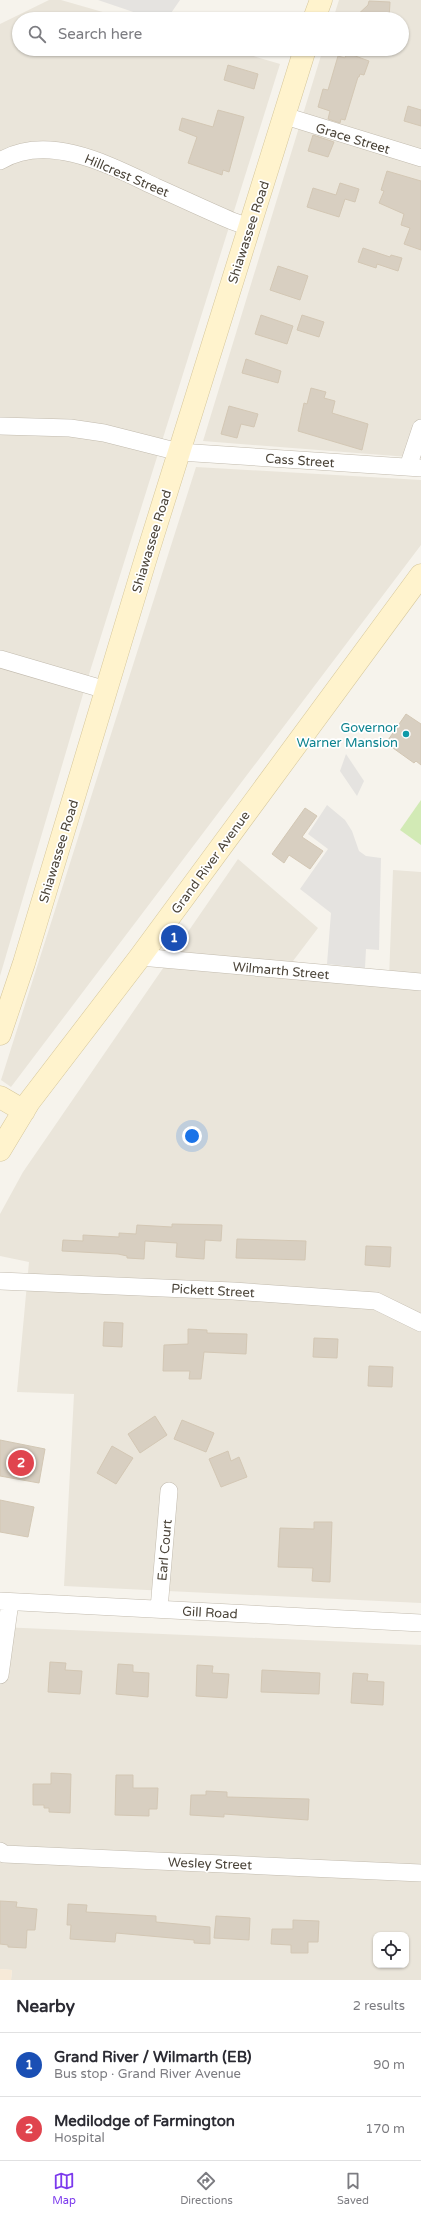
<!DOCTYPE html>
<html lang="en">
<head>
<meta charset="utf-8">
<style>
	body { margin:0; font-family:"Varela Round",sans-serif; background:#f2f2f3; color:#2b2b33 }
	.controls { position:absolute; right:12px; bottom:12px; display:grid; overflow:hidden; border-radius:8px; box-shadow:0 1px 3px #0004 }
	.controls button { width:36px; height:36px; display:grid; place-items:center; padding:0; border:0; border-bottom:1px solid #e1e1e2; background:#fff; color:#2b2b33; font:20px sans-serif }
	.you { position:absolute; left:192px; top:1136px; width:14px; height:14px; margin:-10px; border:3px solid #fff; border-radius:50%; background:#1a73e8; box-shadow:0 0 0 6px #1a73e833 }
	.badge { display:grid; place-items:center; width:26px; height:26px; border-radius:50%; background:#7c3aed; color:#fff; font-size:13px; font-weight:700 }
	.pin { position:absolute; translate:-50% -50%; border:2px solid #fff; box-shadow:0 1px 4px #0006 }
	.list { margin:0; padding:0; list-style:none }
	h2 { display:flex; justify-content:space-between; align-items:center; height:52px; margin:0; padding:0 16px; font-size:17px }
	h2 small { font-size:13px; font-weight:400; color:#7c7c81 }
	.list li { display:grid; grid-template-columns:26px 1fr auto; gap:12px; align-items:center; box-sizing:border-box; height:64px; padding:0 16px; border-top:1px solid #e1e1e2 }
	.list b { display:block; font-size:15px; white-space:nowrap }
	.list p { margin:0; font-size:13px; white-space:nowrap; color:#7c7c81 }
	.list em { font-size:13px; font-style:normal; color:#7c7c81 }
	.icon { flex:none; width:22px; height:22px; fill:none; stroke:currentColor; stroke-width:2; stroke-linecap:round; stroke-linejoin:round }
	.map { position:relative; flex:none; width:421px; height:1980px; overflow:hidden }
	.search { position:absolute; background:#fff; box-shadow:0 1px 3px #0004; left:12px; right:12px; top:12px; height:44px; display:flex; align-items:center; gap:10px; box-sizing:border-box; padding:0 14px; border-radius:22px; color:#7c7c81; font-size:15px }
	.sheet { height:180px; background:#fff }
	nav { display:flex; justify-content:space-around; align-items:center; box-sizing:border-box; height:56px; border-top:1px solid #e1e1e2; background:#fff; font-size:11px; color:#7c7c81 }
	nav a { display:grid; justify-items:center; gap:2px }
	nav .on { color:#7c3aed }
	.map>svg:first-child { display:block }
</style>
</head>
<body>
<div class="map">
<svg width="421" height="1980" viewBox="0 0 421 1980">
	<rect width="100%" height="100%" fill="#f6f3ec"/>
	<!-- residential -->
	<path fill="#eae5da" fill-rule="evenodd" d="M49 0H61L127 19H19V49H230L280 64 86 684 0 976V24Z
		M339 0H421V458L203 441 323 49H402V19H333Z
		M196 467 421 480V545L11 1087 1 1080Z
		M238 859 318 928 293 961 389 979 393 870 421 872V1603L64 1586 74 1394 17 1392 29 1262 0 1256V1214L23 1172Z
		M0 1627 421 1645V1980H11L12 1970 0 1969ZM376 1935H406V1965H376Z"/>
	<!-- commercial -->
	<path fill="#f7ead8" d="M0 1969 12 1970 11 1980H0Z"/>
	<!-- green -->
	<path fill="#d2eab5" d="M421 800V845L400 830Z"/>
	<!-- parking -->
	<path fill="#e5e3e0" d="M98 0H180L167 19H154Z
		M346 754 364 781 357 796 340 771Z
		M327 805 345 820 352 831 359 851 366 856 381 858 379 950 366 949 365 968 327 964 331 913 300 889 328 849 308 834Z"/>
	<!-- building -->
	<path fill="#d8cfc1" stroke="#d3c7b4" d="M369 1 390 2 389 19H353L368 5Z
		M347 53 369 61 364 75 360 74 359 77H358L345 120 341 119 340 123 328 119 330 111 318 107 323 89 328 90 338 56 345 58Z
		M228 65 258 74 254 89 224 80Z
		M408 106 421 110V126L404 121Z
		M218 110 244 117 229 172 223 170 222 175 188 163 197 137 179 130 182 118 213 127Z
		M313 135 334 142 328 157 308 151Z
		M387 171 421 181V250L404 244 410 228 401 225 404 214 379 203 384 191 381 190Z
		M340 183 359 189 355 202 345 199 339 217 307 207 313 188 336 195Z
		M363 248 390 257 391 255 402 258 398 271 377 264 376 268 358 262Z
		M278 266 308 276 300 300 270 290Z
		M261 315 293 326 287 344 255 334Z
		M302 315 324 322 319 337 297 330Z
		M246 359 281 371 278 383 242 373Z
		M311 388 326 392 324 398 335 401 332 413 368 424 362 450 298 431 304 403 307 404Z
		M229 406 258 414 254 427 241 424 237 438 221 434Z
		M406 714 421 724V765L416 761 414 763 386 743Z
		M305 808 317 816 302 837 323 851 310 869 289 855 284 863 272 854Z
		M172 1224 222 1225 221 1241 205 1240 204 1259 176 1257 177 1243 145 1241 144 1259 127 1258V1256L118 1254 62 1251 63 1240 83 1241V1235L119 1237V1233L136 1234 137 1225 172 1227Z
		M237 1239 306 1241 305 1260 236 1258Z
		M366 1246 391 1247 390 1267 365 1265Z
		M104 1322 123 1323 122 1347 103 1346Z
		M188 1329 207 1330V1333L247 1334 246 1354 204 1352 201 1379H189L190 1371H163L164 1345 188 1344Z
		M314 1338 338 1339 337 1358 313 1357Z
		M369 1366 393 1367 392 1387 368 1386Z
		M155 1416 167 1435 140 1453 128 1434Z
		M182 1420 214 1433 206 1452 174 1439Z
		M0 1440 45 1449 39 1483 0 1476Z
		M112 1446 133 1458 116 1484 97 1473Z
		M228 1451 231 1461 239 1457 247 1477 221 1487 209 1459Z
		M0 1500 34 1507 28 1537 0 1532Z
		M314 1522H332L330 1582 312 1581 313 1568 278 1567 280 1528 314 1529Z
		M50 1662 66 1663 65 1670 82 1671 80 1694 48 1692Z
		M118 1664 133 1665V1672L149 1673 148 1697 116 1694Z
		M197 1665 213 1666 212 1673 229 1674 227 1698 196 1696Z
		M262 1670 320 1673 319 1694 261 1692Z
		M353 1673 368 1674 367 1681 384 1682 383 1705 351 1703Z
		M51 1773 71 1774 70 1813 49 1812V1808H44V1805H33V1784H51Z
		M116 1775H133V1788H158L157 1809H149V1816L115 1815Z
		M206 1791 227 1792V1797L309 1799 308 1820 224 1814V1817L190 1815 191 1795H206Z
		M0 1901 17 1902 16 1907 37 1909 35 1930H27L26 1948 8 1947V1945L0 1944Z
		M68 1904 87 1905 86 1912 156 1916V1922L210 1927V1944L194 1943V1940L116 1933 115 1942 70 1939 71 1925H67Z
		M216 1916 250 1918 249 1940 214 1938Z
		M293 1920 319 1921 318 1942H308V1953H291V1945L271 1944 272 1929H293Z"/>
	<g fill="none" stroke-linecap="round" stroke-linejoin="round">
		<defs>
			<path id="street" d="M285 116 421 158
				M0 161C49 132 111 166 156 187 181 198 206 210 232 221L249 227
				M0 426 70 428 104 433 179 452 421 468
				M408 467 421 428
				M0 659 106 690
				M140 957 421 982
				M0 1281 233 1291 376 1301 421 1323
				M0 1601 421 1623
				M159 1609 169 1491
				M0 1675 10 1602
				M0 1851 4 1854 421 1873"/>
			<path id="secondary" d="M314 19 321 0
				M0 1034 24 963 145 561 305 49
				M0 1097 24 1111
				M0 1150 29 1102 140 957 421 575"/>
		</defs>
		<!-- street casing -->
		<use href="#street" stroke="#c2bbae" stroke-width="18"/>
		<!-- secondary casing -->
		<use href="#secondary" stroke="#d6c79b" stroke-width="23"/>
		<!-- street -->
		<use href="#street" stroke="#fff" stroke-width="17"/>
		<!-- secondary -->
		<use href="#secondary" stroke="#fff3cd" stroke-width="22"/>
	</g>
	<!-- markers -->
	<circle fill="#0f9aa8" stroke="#fff" stroke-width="1.5" cx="406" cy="734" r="4"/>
	<g text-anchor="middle" stroke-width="3.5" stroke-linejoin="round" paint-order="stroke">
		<!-- street labels -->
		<g font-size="13" fill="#4b4439" stroke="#fff">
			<text transform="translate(353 138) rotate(17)" y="5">Grace Street</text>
			<text transform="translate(127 175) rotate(23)" y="5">Hillcrest Street</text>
			<text transform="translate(248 232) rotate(-72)" y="5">Shiawassee Road</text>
			<text transform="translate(300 460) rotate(4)" y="5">Cass Street</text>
			<text transform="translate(151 541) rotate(-73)" y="5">Shiawassee Road</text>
			<text transform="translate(58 851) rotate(-73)" y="5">Shiawassee Road</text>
			<text transform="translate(210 862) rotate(-54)" y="5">Grand River Avenue</text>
			<text transform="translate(281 970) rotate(5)" y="5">Wilmarth Street</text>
			<text transform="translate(213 1290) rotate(3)" y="5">Pickett Street</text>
			<text transform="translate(164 1550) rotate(-85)" y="5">Earl Court</text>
			<text transform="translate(210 1612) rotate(3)" y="5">Gill Road</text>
			<text transform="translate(210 1863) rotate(2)" y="5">Wesley Street</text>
		</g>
		<!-- culture labels -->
		<g font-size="13" fill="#0d838f" stroke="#fff" text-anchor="end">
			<text x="398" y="732">Governor<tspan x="398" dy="15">Warner Mansion</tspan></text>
		</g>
	</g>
</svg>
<div class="controls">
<button><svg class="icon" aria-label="locate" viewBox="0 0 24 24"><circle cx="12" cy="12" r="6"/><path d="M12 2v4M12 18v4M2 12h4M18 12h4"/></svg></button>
</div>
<div class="you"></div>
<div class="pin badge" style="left:174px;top:938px;background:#1a4fb4">1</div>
<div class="pin badge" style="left:21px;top:1463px;background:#e0444e">2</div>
<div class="search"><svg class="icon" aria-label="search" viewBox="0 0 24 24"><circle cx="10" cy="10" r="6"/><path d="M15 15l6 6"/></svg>Search here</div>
</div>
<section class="sheet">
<h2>Nearby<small>2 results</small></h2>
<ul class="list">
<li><span class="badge" style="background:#1a4fb4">1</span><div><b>Grand River / Wilmarth (EB)</b><p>Bus stop · Grand River Avenue</p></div><em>90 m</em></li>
<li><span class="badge" style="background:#e0444e">2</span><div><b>Medilodge of Farmington</b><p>Hospital</p></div><em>170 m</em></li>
</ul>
</section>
<nav>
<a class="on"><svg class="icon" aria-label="map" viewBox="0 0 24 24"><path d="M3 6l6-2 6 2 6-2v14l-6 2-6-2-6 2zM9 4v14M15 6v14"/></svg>Map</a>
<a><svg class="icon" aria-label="directions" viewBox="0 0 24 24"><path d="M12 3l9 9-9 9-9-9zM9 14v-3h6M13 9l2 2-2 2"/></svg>Directions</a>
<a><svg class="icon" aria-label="saved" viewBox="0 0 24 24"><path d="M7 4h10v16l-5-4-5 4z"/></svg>Saved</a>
</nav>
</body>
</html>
